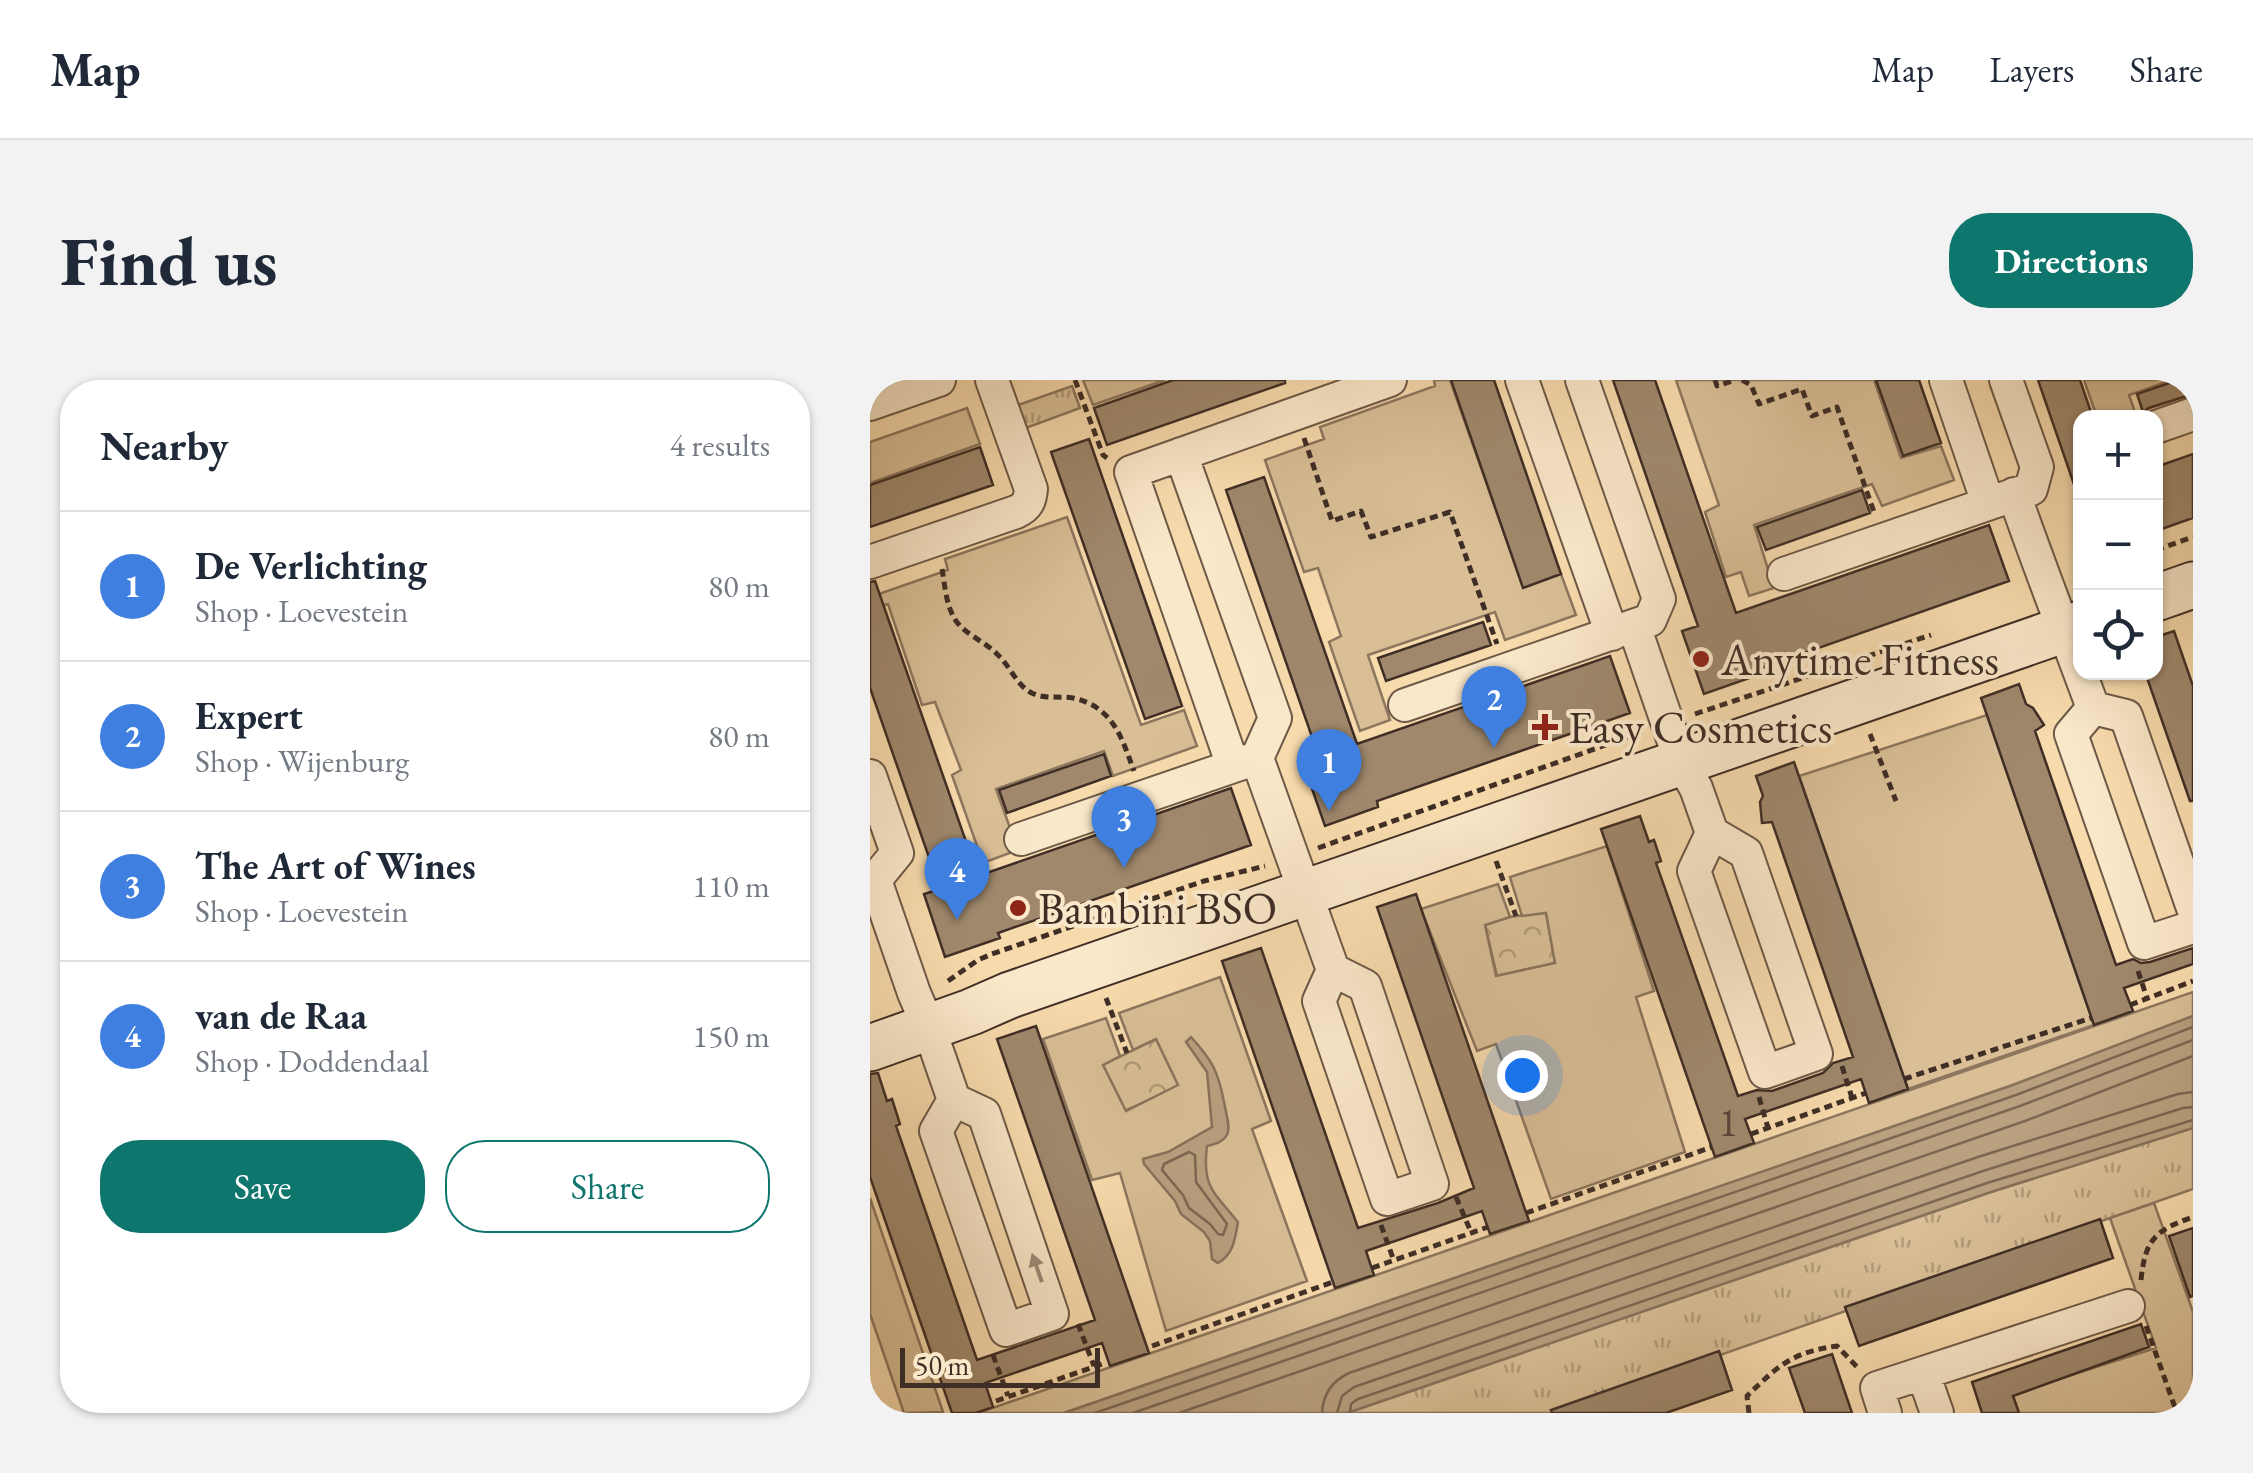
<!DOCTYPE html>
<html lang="en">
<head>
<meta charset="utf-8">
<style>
	body { margin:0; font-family:"EB Garamond",serif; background:#f2f2f3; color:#1f2937 }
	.controls { position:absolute; right:30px; top:30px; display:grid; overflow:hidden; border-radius:20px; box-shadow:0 2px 8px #0004 }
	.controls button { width:90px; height:90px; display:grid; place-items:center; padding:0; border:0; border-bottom:2px solid #e0e1e3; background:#fff; color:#1f2937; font:50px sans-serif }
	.scale { position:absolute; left:30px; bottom:25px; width:200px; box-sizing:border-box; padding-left:10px; border:5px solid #3f2e26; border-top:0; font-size:28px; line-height:35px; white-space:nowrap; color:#3f2e26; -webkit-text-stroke:8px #fae8ca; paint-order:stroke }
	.you { position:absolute; left:652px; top:695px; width:35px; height:35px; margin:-25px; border:8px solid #fff; border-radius:50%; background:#1a73e8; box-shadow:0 0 0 15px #1a73e833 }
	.badge { display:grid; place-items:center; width:65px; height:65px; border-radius:50%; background:#0f766e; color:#fff; font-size:32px; font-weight:700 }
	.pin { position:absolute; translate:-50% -82px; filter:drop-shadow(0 2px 5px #0008) }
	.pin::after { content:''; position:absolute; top:52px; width:35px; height:30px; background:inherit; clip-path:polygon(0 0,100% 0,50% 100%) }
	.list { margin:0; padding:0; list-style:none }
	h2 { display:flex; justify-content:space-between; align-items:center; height:130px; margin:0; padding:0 40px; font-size:42px }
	h2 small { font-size:32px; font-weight:400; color:#747a83 }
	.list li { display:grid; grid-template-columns:65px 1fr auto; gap:30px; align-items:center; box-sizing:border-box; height:150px; padding:0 40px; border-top:2px solid #e0e1e3 }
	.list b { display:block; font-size:38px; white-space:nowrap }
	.list p { margin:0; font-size:32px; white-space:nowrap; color:#747a83 }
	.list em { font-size:32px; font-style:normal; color:#747a83 }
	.actions { display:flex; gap:20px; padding:30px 40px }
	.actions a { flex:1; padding:22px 0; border:2px solid #0f766e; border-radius:40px; text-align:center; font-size:35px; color:#0f766e }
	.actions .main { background:#0f766e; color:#fff }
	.icon { flex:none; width:55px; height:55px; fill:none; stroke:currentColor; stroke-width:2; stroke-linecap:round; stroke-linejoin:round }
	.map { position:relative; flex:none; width:1323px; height:1033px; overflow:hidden; border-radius:40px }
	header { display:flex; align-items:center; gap:60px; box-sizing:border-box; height:140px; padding:0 50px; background:#fff; border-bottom:2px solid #e0e1e3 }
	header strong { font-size:48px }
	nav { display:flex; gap:55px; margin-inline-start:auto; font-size:35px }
	.intro { display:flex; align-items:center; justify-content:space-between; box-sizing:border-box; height:240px; padding:0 60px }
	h1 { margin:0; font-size:70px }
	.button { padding:25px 45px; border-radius:40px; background:#0f766e; color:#fff; font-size:35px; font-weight:700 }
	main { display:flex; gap:60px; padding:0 60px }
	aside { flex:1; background:#fff; border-radius:40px; box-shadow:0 2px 8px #0004 }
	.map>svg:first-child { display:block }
</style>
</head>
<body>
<header>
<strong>Map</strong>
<nav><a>Map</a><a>Layers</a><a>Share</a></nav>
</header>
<div class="intro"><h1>Find us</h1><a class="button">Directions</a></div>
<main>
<aside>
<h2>Nearby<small>4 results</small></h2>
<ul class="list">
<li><span class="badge" style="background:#3f7fe0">1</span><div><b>De Verlichting</b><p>Shop · Loevestein</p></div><em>80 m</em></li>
<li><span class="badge" style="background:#3f7fe0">2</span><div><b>Expert</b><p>Shop · Wijenburg</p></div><em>80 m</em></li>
<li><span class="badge" style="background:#3f7fe0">3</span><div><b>The Art of Wines</b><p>Shop · Loevestein</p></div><em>110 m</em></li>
<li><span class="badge" style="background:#3f7fe0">4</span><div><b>van de Raa</b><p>Shop · Doddendaal</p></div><em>150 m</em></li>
</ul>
<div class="actions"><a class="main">Save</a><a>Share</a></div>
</aside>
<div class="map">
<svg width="1323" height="1033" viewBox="0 0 1323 1033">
	<defs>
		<pattern id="grass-tufts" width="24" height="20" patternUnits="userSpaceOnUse" patternTransform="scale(2.5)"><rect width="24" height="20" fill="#d9be96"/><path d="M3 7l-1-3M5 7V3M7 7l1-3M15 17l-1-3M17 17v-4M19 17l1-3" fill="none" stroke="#b19b7a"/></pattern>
		<pattern id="park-crowns" width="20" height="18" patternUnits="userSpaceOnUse" patternTransform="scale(2.5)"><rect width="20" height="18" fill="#d9be96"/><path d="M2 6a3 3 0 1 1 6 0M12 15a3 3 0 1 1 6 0" fill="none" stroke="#b19b7a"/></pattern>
	</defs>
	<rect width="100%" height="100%" fill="#f8dbad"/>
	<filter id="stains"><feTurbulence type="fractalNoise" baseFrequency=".002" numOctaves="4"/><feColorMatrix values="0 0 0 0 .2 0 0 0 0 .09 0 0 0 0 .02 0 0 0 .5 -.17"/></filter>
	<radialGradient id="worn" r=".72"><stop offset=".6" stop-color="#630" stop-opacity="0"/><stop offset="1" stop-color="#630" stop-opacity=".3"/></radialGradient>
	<!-- grass -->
	<path fill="url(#grass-tufts)" stroke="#8c765e" stroke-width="2.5" d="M202 6 210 28 156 48 148 25Z
		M1323 748V809L685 1033H477L1121 812Z"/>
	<!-- park -->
	<path fill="url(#park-crowns)" stroke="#8c765e" stroke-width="2.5" d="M676 532 685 583 627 596 615 545 640 537Z
		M286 659 309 706 255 731 233 685Z"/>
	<!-- garden -->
	<path fill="#d9be96" stroke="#8c765e" stroke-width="2.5" d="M213 0H295L223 25Z
		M564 0H580L653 207 691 194 706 235 635 260 625 232 498 275 520 340 490 351 459 262 471 256 448 188 434 192 395 80 454 59 450 47 565 6Z
		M806 0H1004L1031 78 1071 66 1084 100 1012 126 1002 104 884 145 904 208 879 216 871 192 856 197 835 132 849 125Z
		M1214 0H1302L1259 15 1267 38 1227 37Z
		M97 28 110 64 0 103V62Z
		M197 137 271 345 314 330 327 366 243 396 234 371 126 409 148 470 113 483 82 395 91 390 65 322 52 325 18 224 0 229V217L78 190 75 179Z
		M1117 335 1224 645 1038 709 929 396Z
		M737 466 784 611 766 617 815 772 681 819 626 664 607 671 551 529 628 504 640 537 615 545 626 596 685 583 676 533 652 536 640 497Z
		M350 597 401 741 382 749 437 901 296 951 250 793 222 800 173 659 236 638 250 676 233 685 256 731 308 705 286 659 263 670 249 633Z
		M1323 612V636L1143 705 194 1033H108Z
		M0 818 73 1032 34 1033 0 934Z
		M1284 823 1323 932V1033H1149L1142 1014 1286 968 1240 838Z"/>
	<!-- water -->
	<path fill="#b9a07f" stroke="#88725b" stroke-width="2.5" d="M1323 636V748L1121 812 477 1033H194L1143 705Z
		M321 657C342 680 348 691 354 722 358 745 367 760 337 766 332 807 343 811 368 842 365 858 364 874 348 883L342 879 340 861 334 852 311 834 305 821 274 784 273 779 298 772 342 747 337 692 316 662Z"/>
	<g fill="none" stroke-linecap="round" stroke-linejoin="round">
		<!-- shore -->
		<path stroke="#7c6752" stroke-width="2.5" d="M319 772 325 775 326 802 357 844 353 855 348 854 340 844 319 828 313 815 292 790 294 784Z
			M225 1033 1146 715 1323 647
			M263 1033 1150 726 1323 660
			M309 1033 1155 741 1323 676
			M452 1033C453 1014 462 1001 479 993L1108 777 1308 714 1323 712
			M467 1033 472 1016 484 1007 1113 791 1313 728 1323 727
			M480 1033 481 1024 488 1019 1117 803 1323 740"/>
	</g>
	<!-- building -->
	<path fill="#9f886c" stroke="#3f2e26" stroke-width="2.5" d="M303 0H415V3L237 65 224 28Z
		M581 0H624L691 194 653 208Z
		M743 0H785L866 233 1119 145 1139 201 886 290 888 295 834 314 812 251 828 246Z
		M1006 0H1049L1071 63 1033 76Z
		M1168 0H1210L1223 38H1210V113H1207Z
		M1308 0H1323V14L1279 28 1273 32 1267 14Z
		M219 59 312 326 275 339 181 72Z
		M110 67 123 105 0 147V105Z
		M1323 74V138L1286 151V87Z
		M394 97 487 364 740 276 760 333 507 421 508 427 455 446 433 383 449 377 356 110Z
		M992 110 1000 133 896 170 887 147Z
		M5 201 108 496 361 408 381 465 128 553 130 558 75 577 54 514 70 509 0 308V202Z
		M613 242 621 265 516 301 508 278Z
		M1304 251 1323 306V421H1320L1275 292H1286V257Z
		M1149 304 1156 324 1163 328 1174 345 1165 351 1246 585 1263 579 1271 583 1280 582 1323 568V584L1254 608 1263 631 1224 645 1111 318Z
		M234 374 241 396 137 433 129 410Z
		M924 382 1038 709 999 723 991 699 875 739 884 763 845 777 731 449 770 436 779 462 784 460 791 481 786 483 868 716 887 710 902 711 953 693 963 683 983 677 902 442 892 443 890 422 893 416 886 396Z
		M546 514 659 841 620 854 612 831 560 849 496 871 504 895 465 908 352 581 391 568 488 848 568 823 604 808 507 527Z
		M166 646 279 973 240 986 232 963 115 1003 123 1027 106 1033H82L0 797V694L8 693 17 721 22 719 30 744 26 746 107 980 225 940 127 659Z
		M1230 839 1243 878 989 966 975 927Z
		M1323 848V916L1320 917 1299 856Z
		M1271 944 1279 967 1143 1016 1149 1033H1112L1102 1002Z
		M849 971 862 1010 796 1033H682L681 1030Z
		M962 974 982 1033H935L919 988Z"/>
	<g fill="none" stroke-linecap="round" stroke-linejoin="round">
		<defs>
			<path id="street" d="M652 0 742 254
				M1076 0 1118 123
				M0 24 69 0
				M1286 47 1323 34
				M311 74 405 338 387 378 463 590 449 621 517 819 562 804 495 606 463 590
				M1144 114C1169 186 1197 257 1223 328
				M0 182 146 132C157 127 160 121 161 109L122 0
				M914 194 1161 109 1167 87 1136 0
				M764 246 811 382 826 408 842 453 876 473 946 674 895 692 824 491 842 453
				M535 325 780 240 789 219 712 0
				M1223 328 1201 354 1274 563 1323 547
				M1223 328 1256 336 1323 528
				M363 386 261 92 520 0
				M0 396 27 473 5 500
				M151 459 384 379
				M5 500 44 613 59 648 84 720 114 734 182 934 136 950 66 751 84 720
				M1053 993 1067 1033
				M1015 1033 1007 1008 1258 926"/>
			<path id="secondary" d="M1286 218 1323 205
				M0 668 101 632 140 615 1210 244"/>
		</defs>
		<!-- street casing -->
		<use href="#street" stroke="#6d5948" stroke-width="36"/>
		<!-- secondary casing -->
		<use href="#secondary" stroke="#3f2e26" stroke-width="49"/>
		<!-- path -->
		<path stroke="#3f2e26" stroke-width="5" stroke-dasharray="8 5" stroke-linecap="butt" d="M205 0 233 75 237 78
			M845 0 847 6 865 0
			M872 0 881 5 889 24 932 9 942 36 967 27 1004 132
			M434 58 462 141 491 131 501 157 580 132 627 264
			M1286 170 1323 157
			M72 189C75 206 76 226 86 241 96 255 116 262 128 275 141 287 147 307 164 314 176 319 191 316 203 318 243 327 251 356 264 391
			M825 334 1061 255
			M1000 354 1026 421
			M448 468 772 352
			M626 481 646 536
			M1268 591 1277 618
			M78 601 108 580 122 574 334 501 395 486
			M236 618 257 673
			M1260 625 1323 601
			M972 686 982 718
			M1034 699 1221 638
			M889 717 898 748
			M881 754 996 713
			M586 817 601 852
			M656 833 842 767
			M511 845 524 881
			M502 888 618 847
			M1271 900C1275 860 1285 850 1323 837
			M208 944 224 986
			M1276 946 1307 1033
			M282 966 463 902
			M123 975 138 1016
			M126 1021 235 983
			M879 1033 877 1016C908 986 922 972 967 966L990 990"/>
		<!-- street -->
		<use href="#street" stroke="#fae8ca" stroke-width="32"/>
		<!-- secondary -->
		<use href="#secondary" stroke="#fae8ca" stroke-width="45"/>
	</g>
	<!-- one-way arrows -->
	<defs><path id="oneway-solid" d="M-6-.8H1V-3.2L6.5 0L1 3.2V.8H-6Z" transform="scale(2.5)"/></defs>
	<use fill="#9c8b78" href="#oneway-solid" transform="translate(167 888) rotate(-109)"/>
	<!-- markers -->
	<g fill="#8f2418" stroke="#fae8ca" stroke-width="4">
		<circle cx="831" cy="279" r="10"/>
		<path d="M670 332h10v10h10v10h-10v10h-10v-10h-10v-10h10z"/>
		<circle cx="148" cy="528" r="10"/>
	</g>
	<g text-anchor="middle" stroke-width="8" stroke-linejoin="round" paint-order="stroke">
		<!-- number labels -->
		<g font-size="40" fill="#574438">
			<text x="858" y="756">1</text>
		</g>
		<!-- poi labels -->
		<g font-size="45" fill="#3f2e26" stroke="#fae8ca" text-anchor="start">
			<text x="851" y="295">Anytime Fitness</text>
			<text x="698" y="363">Easy Cosmetics</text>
			<text x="168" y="544">Bambini BSO</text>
		</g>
	</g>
	<rect width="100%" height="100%" filter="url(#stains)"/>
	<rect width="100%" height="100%" fill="url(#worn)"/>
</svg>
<div class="controls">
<button>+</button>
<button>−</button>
<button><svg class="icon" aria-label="locate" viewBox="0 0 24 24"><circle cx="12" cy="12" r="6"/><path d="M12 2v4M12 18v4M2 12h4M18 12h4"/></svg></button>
</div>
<div class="scale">50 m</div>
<div class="you"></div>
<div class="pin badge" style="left:459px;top:431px;background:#3f7fe0">1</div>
<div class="pin badge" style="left:624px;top:368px;background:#3f7fe0">2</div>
<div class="pin badge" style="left:254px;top:488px;background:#3f7fe0">3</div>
<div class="pin badge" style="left:87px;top:540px;background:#3f7fe0">4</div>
</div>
</main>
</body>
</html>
